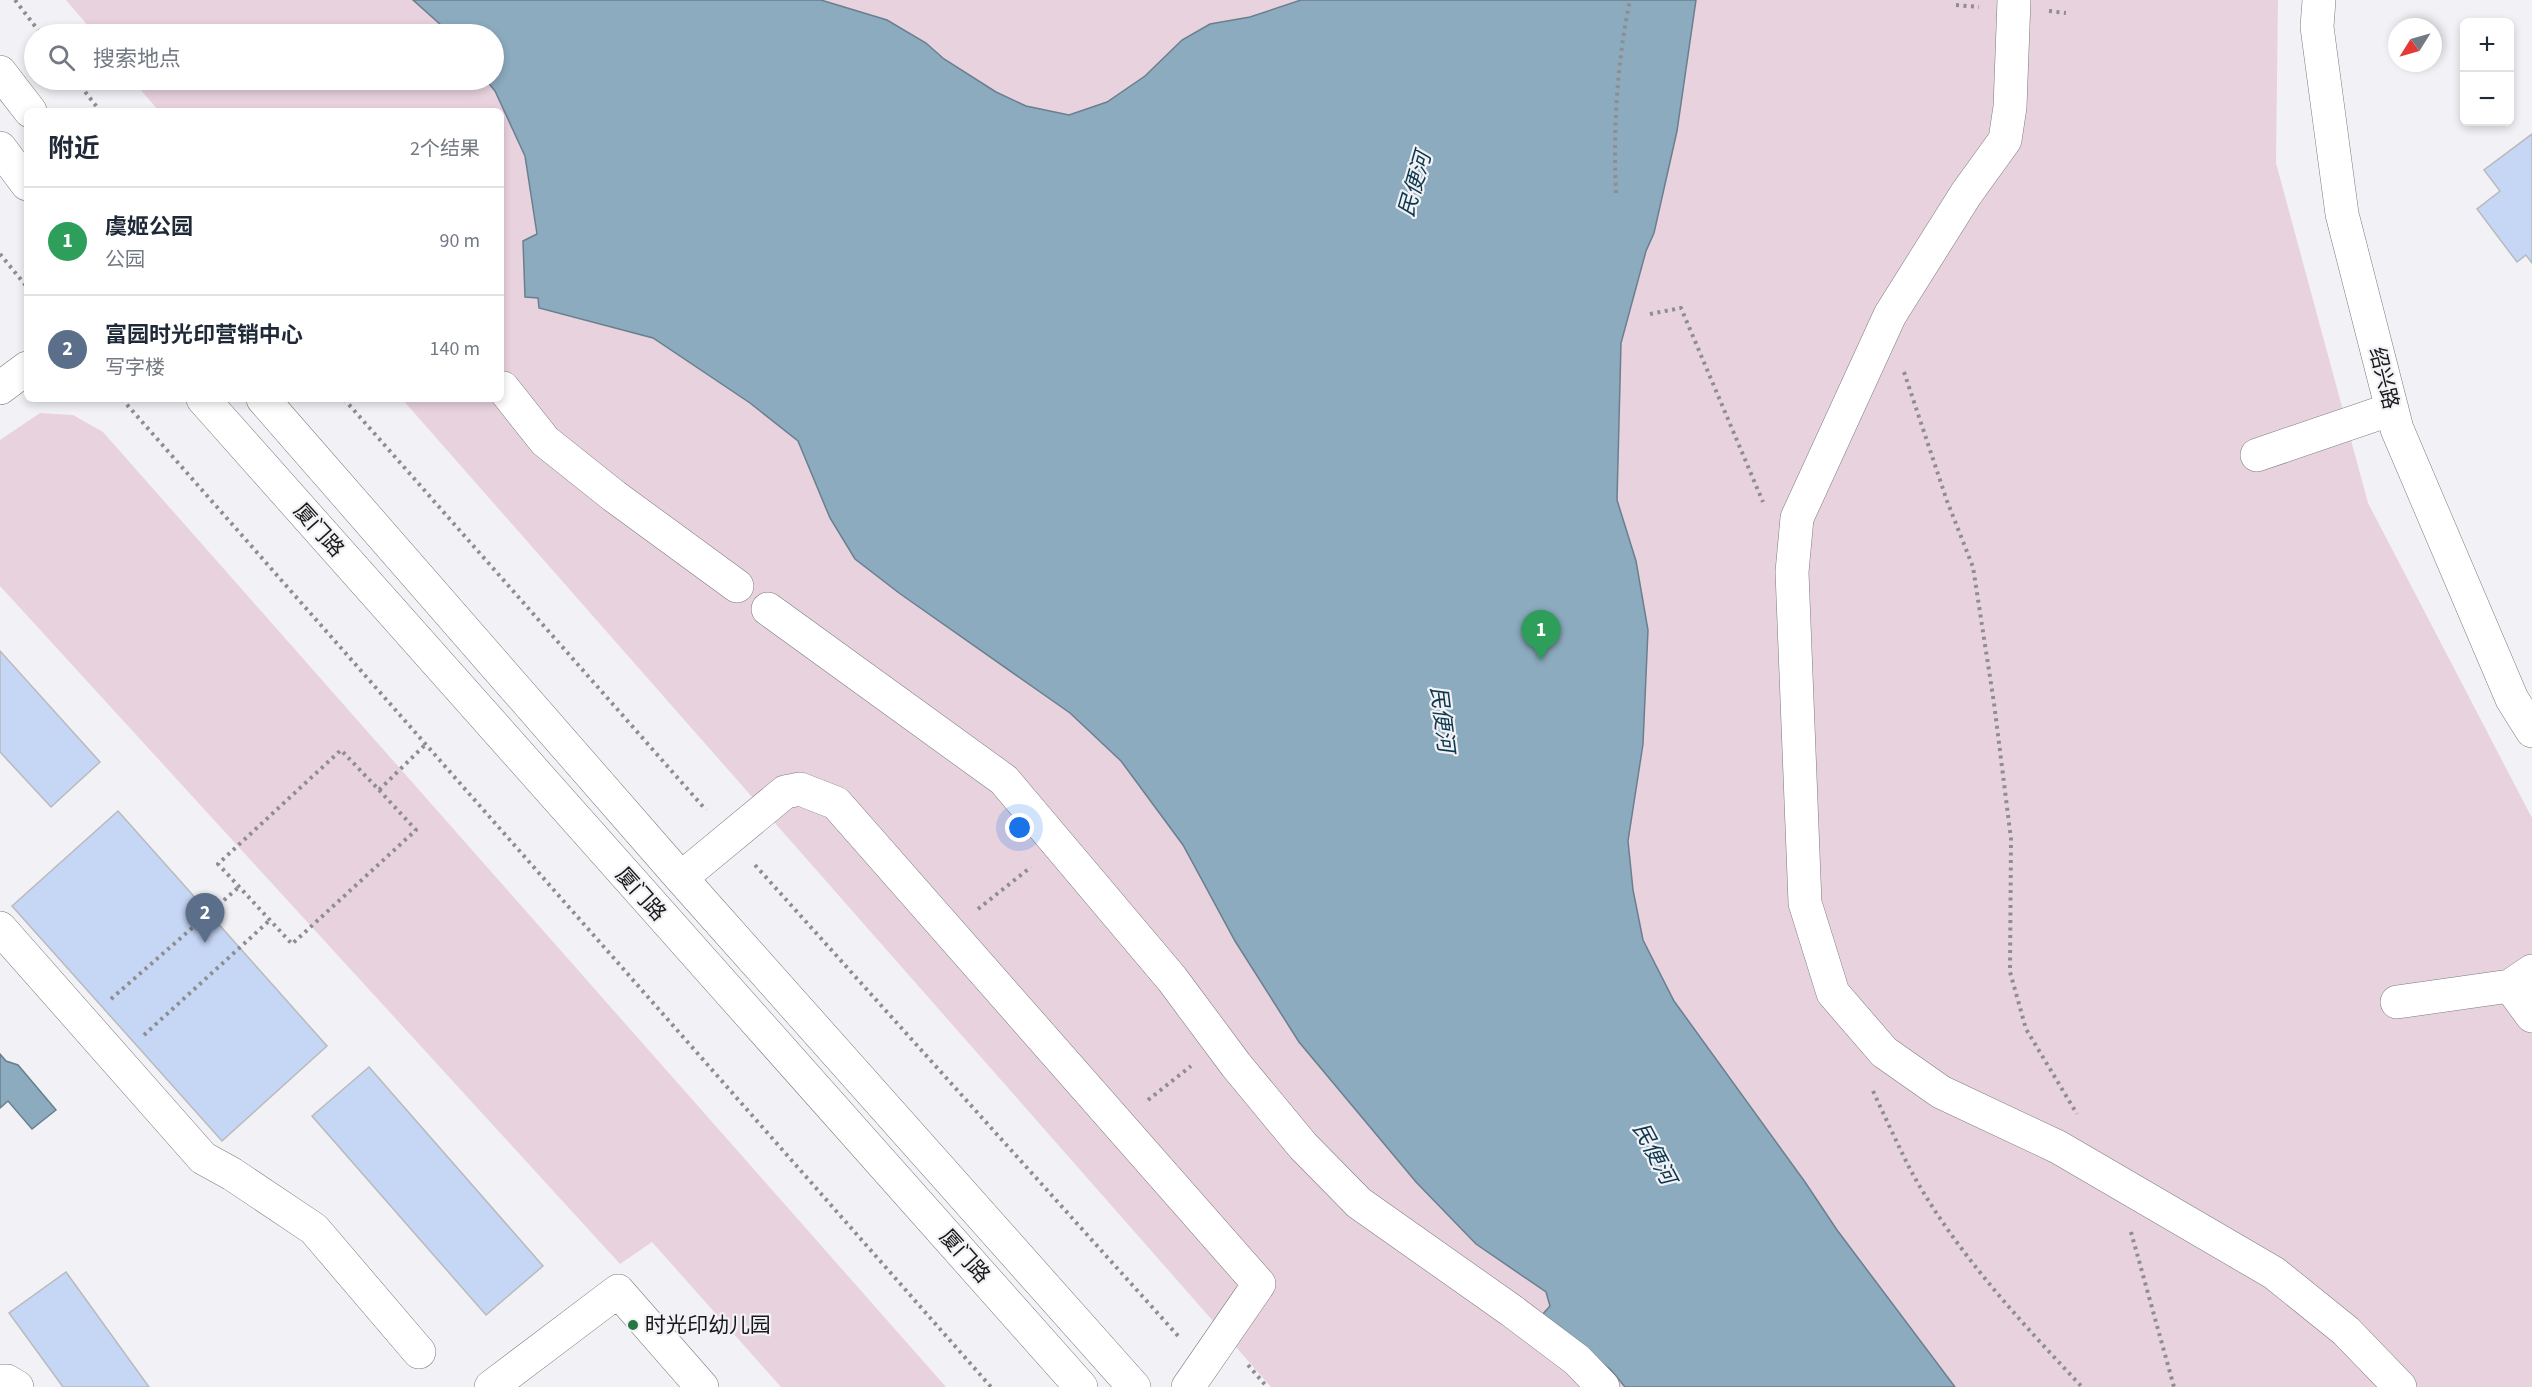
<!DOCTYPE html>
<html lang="zh">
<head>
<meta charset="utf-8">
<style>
	body { margin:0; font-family:"Source Sans 3","Noto Sans SC",sans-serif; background:#f6f6f7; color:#1f2937 }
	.controls { position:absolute; right:18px; top:18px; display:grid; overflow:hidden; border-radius:9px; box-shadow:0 3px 9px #0003 }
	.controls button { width:54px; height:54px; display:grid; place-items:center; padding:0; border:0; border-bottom:2px solid #e0e1e3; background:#fff; color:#1f2937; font:30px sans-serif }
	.compass { position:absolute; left:2388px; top:18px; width:54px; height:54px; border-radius:50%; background:#fff; box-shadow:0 3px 9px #0003; rotate:233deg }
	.you { position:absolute; left:1020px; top:828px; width:21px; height:21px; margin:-15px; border:4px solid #fff; border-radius:50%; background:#1a73e8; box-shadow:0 0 0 9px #1a73e833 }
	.badge { display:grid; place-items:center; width:39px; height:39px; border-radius:50%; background:#257545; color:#fff; font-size:20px; font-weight:700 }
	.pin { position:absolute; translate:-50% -50px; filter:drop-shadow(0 2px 3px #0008) }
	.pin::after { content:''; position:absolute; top:32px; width:21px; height:18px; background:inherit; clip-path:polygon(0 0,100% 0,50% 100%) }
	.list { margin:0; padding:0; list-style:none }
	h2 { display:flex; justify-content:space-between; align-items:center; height:78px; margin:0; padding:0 24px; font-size:26px }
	h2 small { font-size:20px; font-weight:400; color:#747a83 }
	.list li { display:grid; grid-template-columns:39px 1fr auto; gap:18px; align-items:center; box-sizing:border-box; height:108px; padding:0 24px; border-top:2px solid #e0e1e3 }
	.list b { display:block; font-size:22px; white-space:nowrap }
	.list p { margin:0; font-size:20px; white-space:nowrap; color:#747a83 }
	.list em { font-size:20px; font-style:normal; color:#747a83 }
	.icon { flex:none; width:33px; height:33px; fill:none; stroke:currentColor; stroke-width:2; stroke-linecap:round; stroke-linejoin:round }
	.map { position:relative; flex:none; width:2532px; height:1387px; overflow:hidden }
	.search { position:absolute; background:#fff; box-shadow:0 3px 9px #0003; left:24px; top:24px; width:480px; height:66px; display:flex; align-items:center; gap:15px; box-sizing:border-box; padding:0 21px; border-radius:33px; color:#747a83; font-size:22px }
	.panel { position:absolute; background:#fff; box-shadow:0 3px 9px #0003; left:24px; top:108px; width:480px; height:294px; border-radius:9px }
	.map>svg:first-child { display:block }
</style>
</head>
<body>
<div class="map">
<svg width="2532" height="1387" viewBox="0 0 2532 1387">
	<rect width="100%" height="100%" fill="#f2f2f6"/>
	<!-- green -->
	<path fill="#e8d2de" d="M66 0H2278L2276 163 2368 503 2532 818V1387H1271L402 399H501V111H159L132 80H494V34H95Z
		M40 413 73 415 103 432 946 1387H781L652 1242 620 1264 0 586V440Z"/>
	<!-- water -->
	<path fill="#8cabbf" stroke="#6a7f8e" stroke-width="1.5" d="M413 0H821L887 20 926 43 944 59 996 92 1026 106 1069 115 1107 102 1145 76 1182 40 1210 24 1250 17 1301 0H1696L1677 131 1654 233 1646 251 1621 343 1617 500 1636 561 1648 630 1643 744 1628 841 1633 890 1643 940 1674 1001 1805 1182 1837 1230 1955 1387H1625L1611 1370 1542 1315 1550 1306 1546 1292 1476 1244 1416 1182 1299 1042 1235 941 1183 845 1121 761 1070 713 899 593 855 559 830 518 798 441 750 403 653 338 539 308 538 298 525 297 523 241 537 234 525 156 495 91 486 80H494V34H451Z
		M0 1054 6 1061 18 1065 56 1110 32 1129 8 1101 0 1108Z"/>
	<!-- building -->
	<path fill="#c6d6f5" stroke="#b8babe" stroke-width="1.5" d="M2532 134V263L2526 255 2517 262 2477 209 2500 191 2484 170Z
		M0 651 100 762 51 807 0 752Z
		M118 811 327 1046 222 1141 12 906Z
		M369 1067 543 1266 486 1315 312 1116Z
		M66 1272 149 1387H63L9 1313Z"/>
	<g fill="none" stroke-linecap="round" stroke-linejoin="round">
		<defs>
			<path id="minor" d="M2014 0 2010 107 2005 140 1966 194 1890 315 1797 518 1792 572 1805 903 1833 993 1884 1052 1941 1092 2058 1147 2274 1273 2346 1331 2400 1387
				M2319 0 2317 27 2342 214 2397 429 2512 699 2532 731
				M0 72 30 111
				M0 148 27 184
				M0 388 27 368
				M503 388 545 441 614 496 737 586
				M203 399 1081 1387
				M263 399 681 878 1134 1387
				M2257 455 2392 409
				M768 609 1004 780 1172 979 1236 1065 1303 1146 1359 1203 1512 1311 1577 1360 1603 1387
				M681 878 785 792 800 789 836 803 1259 1284 1188 1387
				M0 928 203 1158 232 1174 314 1229 419 1352
				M2532 971 2510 986 2532 1016
				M2397 1002 2510 986
				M0 1381H7L17 1387
				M491 1387 618 1291 702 1387"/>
		</defs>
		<!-- minor casing -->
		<use href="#minor" stroke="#7b7b7e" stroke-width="34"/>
		<!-- path -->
		<path stroke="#8e8e90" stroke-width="4" stroke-dasharray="3 4.5" stroke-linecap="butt" d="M15 0 41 34
			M1956 5 1979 7
			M2049 11 2066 13
			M76 80 100 111
			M1616 193C1613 129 1617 62 1630 0
			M0 254 27 287
			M1650 314 1681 308 1763 502
			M1904 372 1947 501 1973 567 1994 703 2011 839 2010 972 2026 1029 2077 1114
			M122 399 991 1387
			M344 399 706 810
			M379 790 416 830 292 944 218 864 341 750 379 790 426 744
			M755 865 1179 1337
			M978 909 1031 867
			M111 999 239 887
			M144 1035 270 920
			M1873 1091C1885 1117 1897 1143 1910 1169 1953 1249 2020 1321 2082 1387
			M1148 1100 1191 1066
			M2131 1232 2174 1387
			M1248 1365 1267 1387"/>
		<!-- minor -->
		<use href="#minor" stroke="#fff" stroke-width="33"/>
	</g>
	<!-- markers -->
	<circle fill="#257545" stroke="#f2f2f6" stroke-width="2" cx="633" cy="1325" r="6"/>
	<g text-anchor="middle" stroke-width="4.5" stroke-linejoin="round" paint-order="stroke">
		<!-- street labels -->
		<g font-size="21" fill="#19191a" stroke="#f2f2f6">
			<text transform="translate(2384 378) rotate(76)" y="7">绍兴路</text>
			<text transform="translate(319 530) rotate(48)" y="7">厦门路</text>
			<text transform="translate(641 894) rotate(48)" y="7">厦门路</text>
			<text transform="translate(965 1256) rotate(48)" y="7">厦门路</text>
		</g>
		<!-- poi labels -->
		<g font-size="21" fill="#19191a" stroke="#f2f2f6" text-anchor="start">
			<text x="645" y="1332">时光印幼儿园</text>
		</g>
		<!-- water labels -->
		<g font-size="22" font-style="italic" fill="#0b374d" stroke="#f2f2f6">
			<text transform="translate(1414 184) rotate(-74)" y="8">民便河</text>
			<text transform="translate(1443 719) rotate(83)" y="8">民便河</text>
			<text transform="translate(1655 1153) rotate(62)" y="8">民便河</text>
		</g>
	</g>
</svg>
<div class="controls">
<button>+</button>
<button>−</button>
</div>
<svg class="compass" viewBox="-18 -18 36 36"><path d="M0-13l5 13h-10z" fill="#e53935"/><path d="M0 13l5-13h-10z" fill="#747a83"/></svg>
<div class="you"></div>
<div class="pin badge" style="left:1541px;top:660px;background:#2e9e5b">1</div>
<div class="pin badge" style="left:205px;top:943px;background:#5c6f8a">2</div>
<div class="search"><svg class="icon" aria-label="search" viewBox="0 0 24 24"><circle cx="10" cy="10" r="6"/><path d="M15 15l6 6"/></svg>搜索地点</div>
<section class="panel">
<h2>附近<small>2个结果</small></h2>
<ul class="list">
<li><span class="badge" style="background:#2e9e5b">1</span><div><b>虞姬公园</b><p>公园</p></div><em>90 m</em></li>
<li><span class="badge" style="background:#5c6f8a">2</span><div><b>富园时光印营销中心</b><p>写字楼</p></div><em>140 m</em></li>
</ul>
</section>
</div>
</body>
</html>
